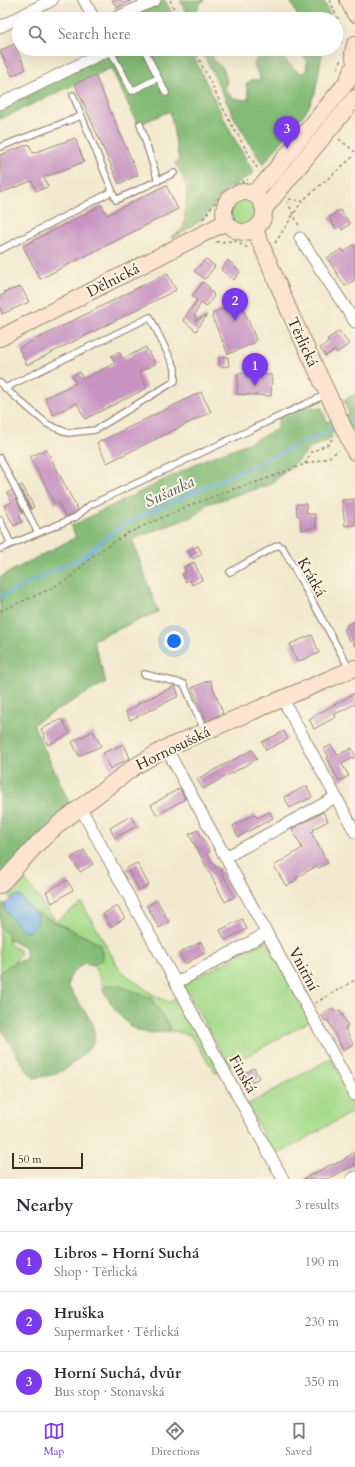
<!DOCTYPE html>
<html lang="en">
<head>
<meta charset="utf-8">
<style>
	body { margin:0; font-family:Cardo,serif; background:#f2f2f3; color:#2b2b33 }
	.scale { position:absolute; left:12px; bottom:10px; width:71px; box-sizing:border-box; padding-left:4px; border:2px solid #3b2a1e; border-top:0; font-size:11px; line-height:14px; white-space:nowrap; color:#3b2a1e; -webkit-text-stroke:3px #fcf5e5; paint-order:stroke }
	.you { position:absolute; left:174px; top:641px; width:14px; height:14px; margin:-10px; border:3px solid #fff; border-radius:50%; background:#1a73e8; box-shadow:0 0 0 6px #1a73e833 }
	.badge { display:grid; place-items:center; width:26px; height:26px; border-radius:50%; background:#7c3aed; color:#fff; font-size:13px; font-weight:700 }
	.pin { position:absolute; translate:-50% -33px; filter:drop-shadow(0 1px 2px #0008) }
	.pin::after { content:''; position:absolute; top:21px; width:14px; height:12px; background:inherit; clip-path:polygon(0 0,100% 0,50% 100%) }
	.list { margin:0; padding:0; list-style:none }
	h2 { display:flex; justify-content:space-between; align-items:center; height:52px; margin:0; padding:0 16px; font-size:17px }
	h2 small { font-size:13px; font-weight:400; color:#7c7c81 }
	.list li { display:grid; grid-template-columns:26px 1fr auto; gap:12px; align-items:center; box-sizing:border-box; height:60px; padding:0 16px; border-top:1px solid #e1e1e2 }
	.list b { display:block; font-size:15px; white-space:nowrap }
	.list p { margin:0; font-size:13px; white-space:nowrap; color:#7c7c81 }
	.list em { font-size:13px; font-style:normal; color:#7c7c81 }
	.icon { flex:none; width:22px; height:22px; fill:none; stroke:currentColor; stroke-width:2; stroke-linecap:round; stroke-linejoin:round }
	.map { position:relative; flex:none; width:355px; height:1179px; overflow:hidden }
	.search { position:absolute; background:#fff; box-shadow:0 4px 16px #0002; left:12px; right:12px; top:12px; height:44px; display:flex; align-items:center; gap:10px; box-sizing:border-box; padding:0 14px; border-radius:22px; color:#7c7c81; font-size:15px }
	.sheet { height:232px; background:#fff }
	nav { display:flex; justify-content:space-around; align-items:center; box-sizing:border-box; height:56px; border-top:1px solid #e1e1e2; background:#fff; font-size:11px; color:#7c7c81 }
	nav a { display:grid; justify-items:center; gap:2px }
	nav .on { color:#7c3aed }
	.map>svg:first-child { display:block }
</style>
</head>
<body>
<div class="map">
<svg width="355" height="1179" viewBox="0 0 355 1179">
	<rect width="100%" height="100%" fill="#fcf5e5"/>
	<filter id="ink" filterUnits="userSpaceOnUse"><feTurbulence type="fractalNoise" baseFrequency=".025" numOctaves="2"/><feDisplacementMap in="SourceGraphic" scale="8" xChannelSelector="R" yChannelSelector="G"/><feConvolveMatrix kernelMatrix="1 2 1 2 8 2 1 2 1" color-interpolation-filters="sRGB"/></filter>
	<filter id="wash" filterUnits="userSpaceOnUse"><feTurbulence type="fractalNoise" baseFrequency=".012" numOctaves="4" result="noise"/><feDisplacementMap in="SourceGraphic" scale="16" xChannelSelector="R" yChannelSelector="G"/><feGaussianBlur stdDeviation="0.9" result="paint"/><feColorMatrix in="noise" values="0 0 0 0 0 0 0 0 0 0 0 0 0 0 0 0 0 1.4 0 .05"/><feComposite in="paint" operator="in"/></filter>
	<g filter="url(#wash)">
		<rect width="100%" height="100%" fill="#f3e9cf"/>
		<!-- green -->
		<path fill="#a5db8b" stroke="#708254" d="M231 213a14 14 0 1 1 28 0a14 14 0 1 1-28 0Z
			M25 880 56 921 82 903 120 970 152 994 169 1002 179 998 221 1072 216 1073 190 1035 174 1031H169L170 1027 151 998 119 986 107 985 103 989 101 979 93 965 103 959 100 944 33 911 20 896H15L11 899 6 892Z
			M0 927 8 935 9 944 20 951V955L13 964 0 972Z
			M266 940 310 1021 229 1066 183 985Z
			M331 1058 355 1102V1110L275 1156 247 1105Z"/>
		<!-- forest -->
		<path fill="#84bb77" stroke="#60724a" d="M165 0 175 19H124Z
			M180 0H205L201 2 196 12 201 19H189Z
			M290 0H323L330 14 329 19H299Z
			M115 49H190L230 131 254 173 226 190 202 220 173 238 171 237 182 230 184 225 187 191 183 177 175 163 179 161 170 111 138 125 111 68 0 119V108L115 51Z
			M201 49H211L214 61 223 68 227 80 225 90 233 98 246 100 249 97 246 84 251 80H261L254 65 258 55 271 50 275 51 298 72 306 73 307 60 297 49H323L315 93 307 110 263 165 235 119Z
			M355 394V434L353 428 332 433 329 440 311 447 299 460 269 485 207 504 195 516 132 539 158 612 93 640 106 682 33 724 71 806 0 878V577L76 537 71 526 206 459 251 442 277 429 280 412 298 402 308 407 322 408 327 422 349 414 344 400Z
			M0 904H5V910L38 917 33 911 100 944 103 959 93 965 84 963C76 969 68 975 68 986L93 1024 95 1039C92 1046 87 1051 81 1056 65 1072 56 1075 34 1078L25 1068 0 1027V972L15 962 24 960 27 956 25 947 8 940V935L0 927Z
			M107 985 119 986 151 998 170 1028 169 1031C160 1032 152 1034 143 1032 126 1029 111 1004 103 990Z"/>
		<!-- water -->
		<path fill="#71aee3" stroke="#566c80" d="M15 896H20L38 917 37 924 30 931 23 932 5 910V904Z"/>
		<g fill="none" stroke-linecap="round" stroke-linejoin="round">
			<!-- stream -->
			<path stroke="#71aee3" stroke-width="3" d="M346 423 355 418
				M0 597 84 556 122 525 337 427"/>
		</g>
		<g id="blocks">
			<!-- building -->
			<path fill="#c895c2" d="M112 0H132L117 8Z
				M14 44 26 69 12 76 0 51Z
				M95 75 138 175 119 184 75 84Z
				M75 138 84 162 44 177 48 187 36 191 32 181 0 193V155L29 144 33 153Z
				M166 185 178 209 40 279 23 246 102 205 107 215Z
				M340 210 350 224 342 230 340 226 336 229 329 217Z
				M355 244V280L345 286 327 258 342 249 344 252Z
				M206 259 215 266 205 279 194 271Z
				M228 260 240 272 234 280 221 270Z
				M167 273 176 290 27 365 19 348Z
				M203 282 210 288 208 289 213 293 214 296 206 307 201 303 194 316 197 318 195 321 207 315 196 331 183 320 197 300 192 296Z
				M21 287 29 302 2 314 0 308V296L5 294 4 292Z
				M237 303 241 304 256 339 254 343 228 354 212 317 213 313Z
				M339 331 349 344 337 353 335 350 325 356 320 348 329 342 327 339Z
				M146 347 155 364 139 372 147 388 85 419 77 403 53 415 45 398 76 383 72 376 80 372 83 379 115 363 111 356 119 352 123 359Z
				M219 357H228L229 366 220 367Z
				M238 373 272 375 271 396 237 394Z
				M201 392 211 412 107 463 97 443Z
				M46 449 78 510 66 517 58 502 55 504 30 457Z
				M22 485 34 507 31 509 19 486Z
				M12 490 23 513 19 515 22 522 14 526 4 506 12 502 7 493Z
				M355 499V525L345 526 342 500Z
				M296 504H306L307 514H315L316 527 301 530 300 516H297Z
				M198 546 202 554 193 559 188 551Z
				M194 562 202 580 192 585 190 580 186 582 182 574 186 572 184 567Z
				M355 621V647L352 639 349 641 344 629 347 628 346 625Z
				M312 635 319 653 297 662 290 644Z
				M210 680 223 713 206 721 192 688Z
				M175 686 179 696 130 720 126 712 138 705 137 704Z
				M355 693V704L335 714 336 717 314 729 309 719Z
				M62 719 70 734 48 745 41 729Z
				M93 731 101 746 79 756 72 742Z
				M284 731 288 739 266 750 262 742Z
				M124 744 130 758 110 769 103 753Z
				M331 745 338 755 352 748 355 755V757L342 764 349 776 339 781 327 758 329 757 324 749Z
				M252 750 257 759 203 789 197 779Z
				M307 786 312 797 290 808 284 797Z
				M180 788 185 799 157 815 151 805Z
				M270 812 273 818 238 837 233 826 255 814 257 818Z
				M323 812 328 821 313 829 314 831 311 832 328 863 318 868 317 866 295 878 297 880 286 886 274 866 302 848 292 829Z
				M131 816 137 826 115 838 110 828Z
				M198 830 210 852 207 853 216 868 219 867 230 888 234 897 225 902 189 834Z
				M84 850 93 864 80 872 71 858Z
				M137 863 149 885 139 890 127 868Z
				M67 880 73 890 52 903 46 892Z
				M157 900 169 922 159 928 147 906Z
				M117 906 125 918 111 927 103 914Z
				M242 919 247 929 225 940 220 930Z
				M201 942 206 952 185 964 179 953Z
				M333 1008 335 1012 340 1010 348 1026 345 1028 353 1044 343 1050 328 1020 325 1021 321 1014Z
				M254 1068 259 1078 247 1085 242 1075Z
				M355 1152V1165L341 1172 328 1179H303L332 1164 333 1165 346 1159 345 1158Z"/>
		</g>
	</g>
	<g filter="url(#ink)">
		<use href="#blocks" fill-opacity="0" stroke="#978a76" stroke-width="1"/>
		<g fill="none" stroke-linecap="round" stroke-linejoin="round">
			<defs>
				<path id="lane" d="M144 49 166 93
					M110 50 132 91 158 78
					M73 95 116 200 174 173
					M140 124 158 181
					M0 147 81 116
					M0 250 111 192
					M0 383 5 388 47 424 68 433 95 430 175 381V368L150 317 5 388
					M0 458 38 533
					M0 520 11 544
					M0 549 76 517 90 505 327 394
					M230 572 278 545 283 548 349 668
					M144 674 184 684 204 730"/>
				<path id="street" d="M84 0 94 19
					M113 19 155 0
					M0 27 52 0
					M0 104 110 49
					M300 238 355 322
					M282 698 355 832
					M166 748 355 1095
					M80 807 283 1179
					M226 857 336 797
					M176 983 267 933
					M352 1179 355 1177"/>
				<path id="secondary" d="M348 0 355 14
					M355 44 353 53 355 63
					M224 212a20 20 0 1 1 40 0a20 20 0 1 1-40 0Z
					M253 194 266 181 347 82 355 65
					M264 209 355 98
					M255 230 291 315 355 452
					M0 338 226 222
					M0 885 38 843 60 823 134 767 166 748 355 668"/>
			</defs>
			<!-- lane casing -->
			<use href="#lane" stroke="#978a76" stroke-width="8"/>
			<!-- street casing -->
			<use href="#street" stroke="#978a76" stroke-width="13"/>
			<!-- secondary casing -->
			<use href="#secondary" stroke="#978a76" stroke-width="18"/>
			<!-- path -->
			<path stroke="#978a76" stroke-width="1.5" stroke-dasharray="3 3" stroke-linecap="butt" d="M170 0 179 19
				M330 0 340 25 341 44
				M194 49 231 124 259 171
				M338 69 341 58
				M339 139 355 152
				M289 199 301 201
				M287 201 300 228
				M203 219C217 200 224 187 248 180
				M216 242 235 241 248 248
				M275 243 302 201 355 155
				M305 464 311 452 329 444 334 435
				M0 611 44 592 68 579 94 555 126 534 183 508 231 490 266 479 305 464 328 458 339 450
				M315 1003 355 980"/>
			<!-- lane -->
			<use href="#lane" stroke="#fff" stroke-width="5.5"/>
			<!-- street -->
			<use href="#street" stroke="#fff" stroke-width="11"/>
			<!-- secondary -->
			<use href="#secondary" stroke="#fde4d0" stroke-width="16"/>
		</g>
	</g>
	<g text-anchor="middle" stroke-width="4" stroke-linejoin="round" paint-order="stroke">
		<!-- street labels -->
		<g font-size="15" fill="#3b2a1e" stroke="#fcf5e5">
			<text transform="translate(113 280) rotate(-27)" y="5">Dělnická</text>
			<text transform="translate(303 342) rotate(65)" y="5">Těrlická</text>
			<text transform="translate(312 577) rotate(61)" y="5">Krátká</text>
			<text transform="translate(173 748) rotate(-26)" y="5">Hornosušská</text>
			<text transform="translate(304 969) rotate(62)" y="5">Vnitřní</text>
			<text transform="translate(243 1074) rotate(61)" y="5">Finská</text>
		</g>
		<!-- water labels -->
		<g font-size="16" font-style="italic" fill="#4e5863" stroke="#fcf5e5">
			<text transform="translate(169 491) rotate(-25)" y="6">Sušanka</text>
		</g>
	</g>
</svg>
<div class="scale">50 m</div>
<div class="you"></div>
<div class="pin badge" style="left:255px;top:386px">1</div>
<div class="pin badge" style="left:235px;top:321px">2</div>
<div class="pin badge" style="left:287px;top:149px">3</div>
<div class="search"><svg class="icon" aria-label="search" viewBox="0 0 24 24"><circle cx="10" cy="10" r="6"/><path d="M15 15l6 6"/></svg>Search here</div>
</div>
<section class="sheet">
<h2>Nearby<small>3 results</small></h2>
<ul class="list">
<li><span class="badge">1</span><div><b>Libros - Horní Suchá</b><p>Shop · Těrlická</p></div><em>190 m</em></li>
<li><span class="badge">2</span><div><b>Hruška</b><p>Supermarket · Těrlická</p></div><em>230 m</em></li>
<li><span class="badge">3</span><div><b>Horní Suchá, dvůr</b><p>Bus stop · Stonavská</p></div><em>350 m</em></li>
</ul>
</section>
<nav>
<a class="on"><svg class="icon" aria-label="map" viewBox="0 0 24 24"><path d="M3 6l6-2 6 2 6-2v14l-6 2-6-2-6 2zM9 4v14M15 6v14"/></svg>Map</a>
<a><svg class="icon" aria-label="directions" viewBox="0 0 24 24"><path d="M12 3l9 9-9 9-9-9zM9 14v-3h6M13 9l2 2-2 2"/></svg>Directions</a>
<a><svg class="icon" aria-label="saved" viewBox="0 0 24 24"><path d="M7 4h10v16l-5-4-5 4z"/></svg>Saved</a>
</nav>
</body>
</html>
